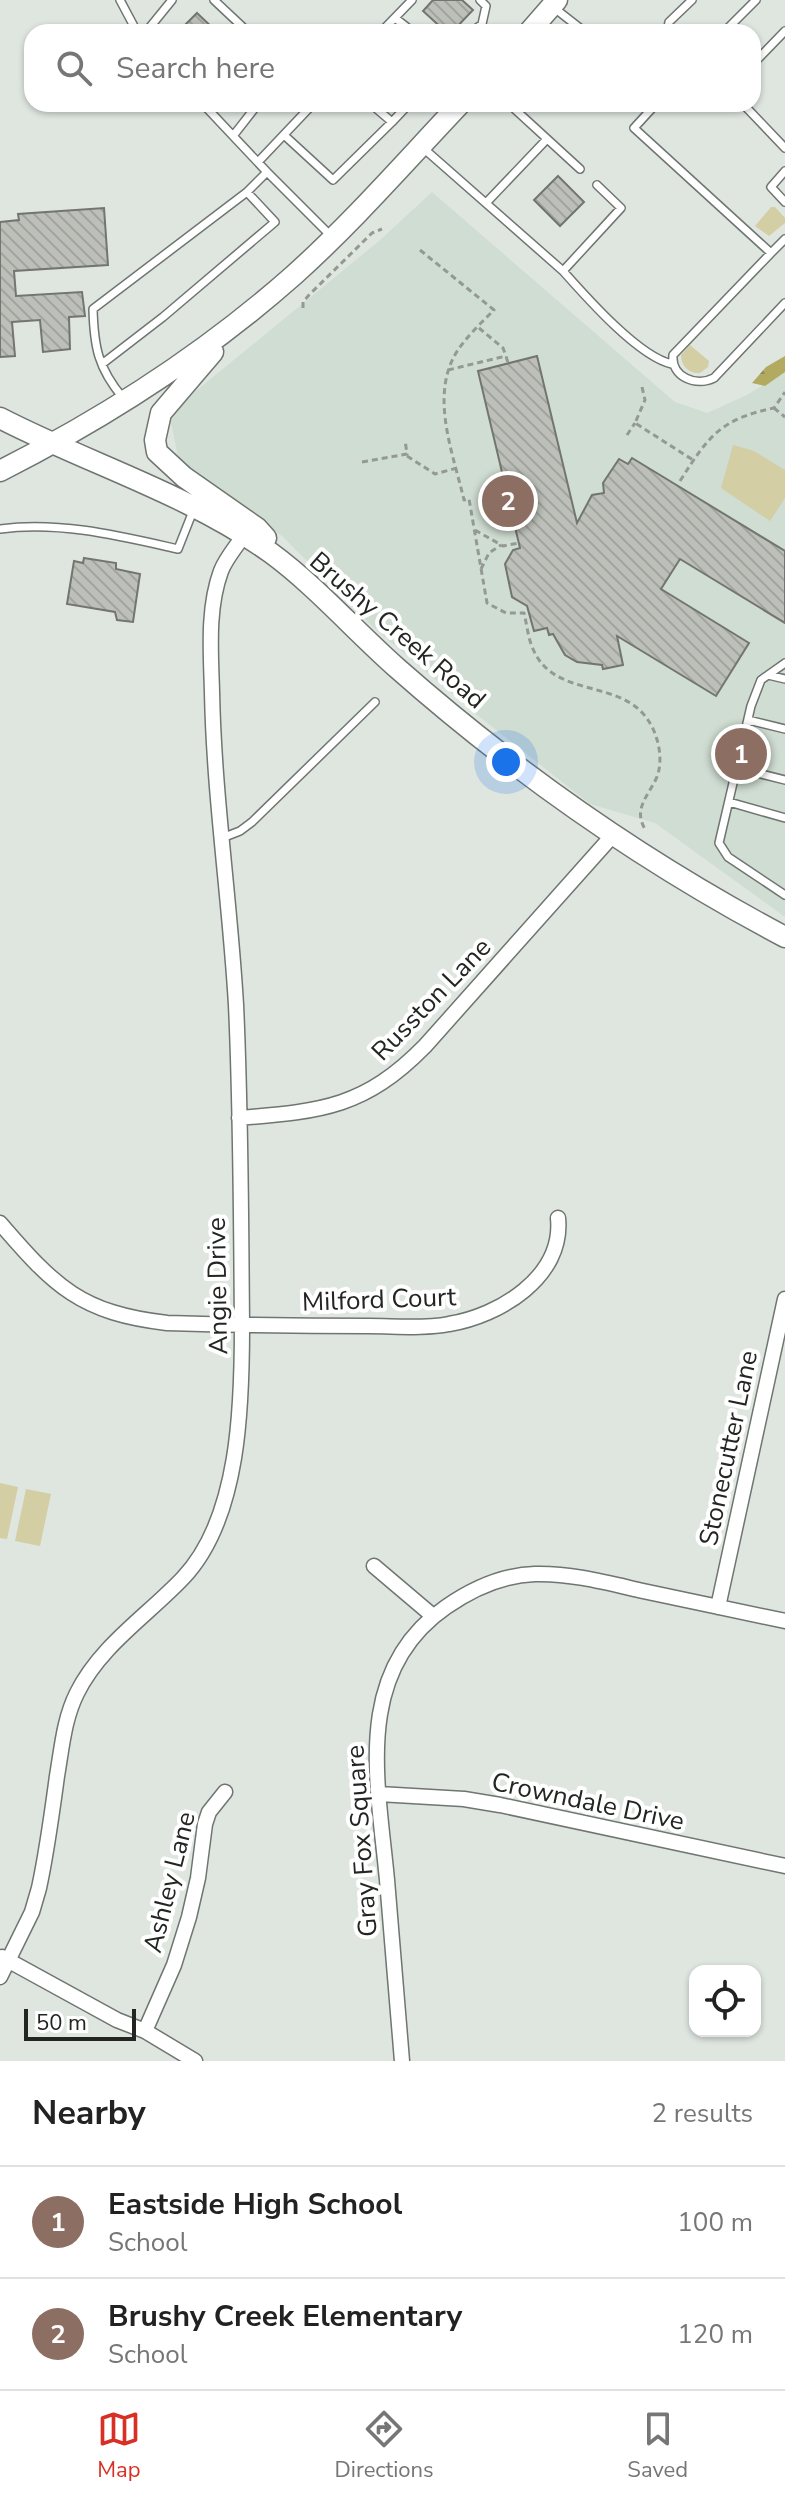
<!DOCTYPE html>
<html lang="en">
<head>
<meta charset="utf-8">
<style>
	body { margin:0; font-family:"Nunito Sans",sans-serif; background:#f2f2f2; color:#222 }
	.controls { position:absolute; right:24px; bottom:24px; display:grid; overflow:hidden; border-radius:16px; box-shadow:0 2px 6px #0004 }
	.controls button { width:72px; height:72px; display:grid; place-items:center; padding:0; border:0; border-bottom:2px solid #e0e0e0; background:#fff; color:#222; font:40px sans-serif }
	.scale { position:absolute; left:24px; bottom:20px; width:112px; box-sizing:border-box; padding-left:8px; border:4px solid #232523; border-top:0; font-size:22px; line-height:28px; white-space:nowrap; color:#232523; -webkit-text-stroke:6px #fff; paint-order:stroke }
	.you { position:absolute; left:506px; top:762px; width:28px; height:28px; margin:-20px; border:6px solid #fff; border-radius:50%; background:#1a73e8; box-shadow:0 0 0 12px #1a73e833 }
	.badge { display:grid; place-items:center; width:52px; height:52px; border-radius:50%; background:#d93025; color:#fff; font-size:26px; font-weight:700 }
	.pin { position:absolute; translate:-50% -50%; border:4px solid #fff; box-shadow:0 2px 8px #0006 }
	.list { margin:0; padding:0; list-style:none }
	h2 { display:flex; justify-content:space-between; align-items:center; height:104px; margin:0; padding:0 32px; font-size:34px }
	h2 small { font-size:26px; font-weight:400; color:#767676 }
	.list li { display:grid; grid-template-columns:52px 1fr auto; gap:24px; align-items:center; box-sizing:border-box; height:112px; padding:0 32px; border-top:2px solid #e0e0e0 }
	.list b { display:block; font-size:30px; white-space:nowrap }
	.list p { margin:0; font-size:26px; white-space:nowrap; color:#767676 }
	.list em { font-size:26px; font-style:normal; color:#767676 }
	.icon { flex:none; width:44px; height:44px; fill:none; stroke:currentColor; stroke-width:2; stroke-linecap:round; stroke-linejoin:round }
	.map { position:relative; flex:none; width:785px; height:2061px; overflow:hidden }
	.search { position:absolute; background:#fff; box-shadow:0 2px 6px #0004; left:24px; right:24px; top:24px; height:88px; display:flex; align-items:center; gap:20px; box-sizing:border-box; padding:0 28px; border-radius:24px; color:#767676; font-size:30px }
	.sheet { height:328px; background:#fff }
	nav { display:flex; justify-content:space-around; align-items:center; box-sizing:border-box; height:112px; border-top:2px solid #e0e0e0; background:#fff; font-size:22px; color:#767676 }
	nav a { display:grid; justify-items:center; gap:4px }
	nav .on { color:#d93025 }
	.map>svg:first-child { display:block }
</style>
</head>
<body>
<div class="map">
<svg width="785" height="2061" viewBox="0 0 785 2061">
	<defs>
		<pattern id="forest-firs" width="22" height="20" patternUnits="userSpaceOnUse" patternTransform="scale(2)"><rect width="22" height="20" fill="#b3aa61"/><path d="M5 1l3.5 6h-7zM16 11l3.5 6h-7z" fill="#918a50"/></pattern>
		<pattern id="building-back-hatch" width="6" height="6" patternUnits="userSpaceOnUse" patternTransform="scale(2)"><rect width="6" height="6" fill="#bdc0b9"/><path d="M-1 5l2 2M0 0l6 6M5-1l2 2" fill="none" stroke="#a2a59f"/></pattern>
	</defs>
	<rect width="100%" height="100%" fill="#dfe6e0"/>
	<!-- built -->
	<path fill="#d0ddd2" d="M432 192 675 402 707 413 747 395 785 371V917L655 823 590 804 481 718 374 628 282 536 180 467 169 413 379 241Z"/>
	<!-- green -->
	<path fill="#d3cea3" d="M771 207H775L785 218V223L769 236 755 226Z
		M690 345 709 361 708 367 700 373C689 374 681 366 681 355Z
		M733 445 754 451 785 470V498L770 521 721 488Z
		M0 1483 18 1487 7 1539 0 1538Z
		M26 1489 51 1494 40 1546 15 1541Z"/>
	<!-- forest -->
	<path fill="url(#forest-firs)" d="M785 356V372L765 386 752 383 766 367Z"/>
	<!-- building -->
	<path fill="url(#building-back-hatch)" stroke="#73756f" stroke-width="2" d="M433 0H462L473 10 452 32H446L423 11Z
		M197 13 217 32H178Z
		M558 176 584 202 560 226 534 200Z
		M104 208 108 265 14 271 16 296 82 292 85 316 69 317 70 349 43 352 40 320 12 322 15 356 0 357V222L19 220 18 214Z
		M537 356 577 523 592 495 604 493 603 483 619 459 628 464 632 458 785 551V623L680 559 661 589 749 643 716 696 617 636 623 665 603 669 602 665 577 662 565 655 553 634 549 635 547 628 534 631 527 606 512 597 505 564 513 550 520 548 478 371Z
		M84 558 116 563V569L140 574 133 622 117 620 115 612 67 604 74 561 83 563Z"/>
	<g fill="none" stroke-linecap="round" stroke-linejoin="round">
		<defs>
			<path id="lane" d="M120 0 137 32
				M214 0 248 32
				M553 7 585 32
				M395 18 413 32
				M146 32 172 0
				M381 32 412 0
				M472 32 482 24 486 6 480 0
				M667 32 669 22 692 0
				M724 32 756 0
				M753 64 785 31
				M203 104 267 172
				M371 104 392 122 409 104
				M509 104 580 169
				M656 104 634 128 771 253 673 355C671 377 696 387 714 378L785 303
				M743 104 785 148
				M284 135 333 180 392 122
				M233 136 258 104
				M422 147 563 271 621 208 597 185
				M258 162 313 104
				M785 171 771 187 785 202
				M247 192 267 172 331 236
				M486 203 547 139
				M771 253 785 239
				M563 271C587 298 639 357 672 364
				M102 364 163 317 275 222 247 192 93 309C94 347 98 368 123 398
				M0 529C60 521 120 536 178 549L193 511
				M785 663 761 680 751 706 719 843 728 857 785 895
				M768 675 785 679
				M748 720 785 729
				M737 768 785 780
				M729 802 785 818
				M222 838 240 831 252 822 375 702"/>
			<path id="street" d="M239 1118C322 1111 364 1108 425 1046L613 835
				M0 1223C55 1287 81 1313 167 1323 234 1325 302 1326 369 1326 395 1326 424 1329 449 1324 499 1316 564 1277 558 1218
				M374 1566 433 1616
				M718 1607 785 1299
				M379 1794 464 1799 500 1805 785 1866
				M2 1957 117 2020 145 2031 195 2061
				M0 1977 32 1912 39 1888C47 1851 52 1813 57 1776 62 1747 64 1719 77 1693 100 1646 148 1615 183 1578 240 1518 242 1404 242 1326 241 1219 241 1112 236 1005 230 900 214 797 212 692 211 653 207 609 221 571 226 558 236 547 244 535
				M145 2031 174 1965 189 1917 198 1878 205 1824 209 1812 225 1792
				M402 2061C397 2001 392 1940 387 1880 378 1783 352 1672 446 1607 472 1589 502 1575 535 1574 571 1573 608 1583 643 1591 690 1601 738 1611 785 1621"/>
			<path id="secondary" d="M529 32 557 0
				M213 352 161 413 155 440 157 452 184 477 257 528 266 538
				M0 418C89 464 189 494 271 553 316 586 355 631 397 668 516 773 645 863 785 937
				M0 471C105 418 206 353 294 275 353 222 406 161 460 104"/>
		</defs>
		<!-- lane casing -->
		<use href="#lane" stroke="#6f7570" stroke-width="10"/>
		<!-- street casing -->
		<use href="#street" stroke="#6f7570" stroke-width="17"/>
		<!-- secondary casing -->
		<use href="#secondary" stroke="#6f7570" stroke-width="23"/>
		<!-- path -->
		<path stroke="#949994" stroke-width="3" stroke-dasharray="6 4" stroke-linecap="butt" d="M420 250 494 310C481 323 466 337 456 353 430 397 453 453 464 500L469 499 487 603 506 613H524C527 625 528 638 533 649 554 699 620 678 648 720 659 736 664 762 656 779 648 796 633 809 645 829
			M303 308V302L309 295 372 233 382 229
			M479 328 503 348 506 356
			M448 370 506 356 508 363
			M642 387 645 400 635 423 693 460
			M774 408 785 417
			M627 435 635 423
			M407 456 435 474 457 468
			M362 462 407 454 405 440
			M680 481C708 437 720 419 774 408L785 392
			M475 530 503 546 519 543
			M481 569 489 553 501 545"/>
		<!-- lane -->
		<use href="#lane" stroke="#fff" stroke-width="7"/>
		<!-- street -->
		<use href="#street" stroke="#fff" stroke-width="14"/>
		<!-- secondary -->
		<use href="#secondary" stroke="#fff" stroke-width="20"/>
	</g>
	<g text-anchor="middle" stroke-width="8" stroke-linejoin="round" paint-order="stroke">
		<!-- street labels -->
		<g font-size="26" fill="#232523" stroke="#fff">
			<text transform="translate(398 630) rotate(41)" y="9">Brushy Creek Road</text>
			<text transform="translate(431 999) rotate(-46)" y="9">Russton Lane</text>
			<text transform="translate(217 1286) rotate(-91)" y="9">Angie Drive</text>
			<text transform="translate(379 1299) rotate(-2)" y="9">Milford Court</text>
			<text transform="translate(728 1448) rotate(-78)" y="9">Stonecutter Lane</text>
			<text transform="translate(588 1801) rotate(12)" y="9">Crowndale Drive</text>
			<text transform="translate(361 1841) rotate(-94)" y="9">Gray Fox Square</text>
			<text transform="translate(169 1882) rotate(-76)" y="9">Ashley Lane</text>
		</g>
	</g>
</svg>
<div class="controls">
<button><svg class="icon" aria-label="locate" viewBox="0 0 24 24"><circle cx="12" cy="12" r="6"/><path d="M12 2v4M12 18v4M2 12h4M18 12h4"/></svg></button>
</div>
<div class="scale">50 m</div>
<div class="you"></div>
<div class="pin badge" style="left:741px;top:754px;background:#8d6e63">1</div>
<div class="pin badge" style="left:508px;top:501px;background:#8d6e63">2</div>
<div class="search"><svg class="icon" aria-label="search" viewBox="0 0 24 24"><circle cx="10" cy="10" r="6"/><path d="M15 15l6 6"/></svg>Search here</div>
</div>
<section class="sheet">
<h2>Nearby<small>2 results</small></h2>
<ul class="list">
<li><span class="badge" style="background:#8d6e63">1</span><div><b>Eastside High School</b><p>School</p></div><em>100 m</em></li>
<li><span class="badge" style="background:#8d6e63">2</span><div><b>Brushy Creek Elementary</b><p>School</p></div><em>120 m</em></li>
</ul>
</section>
<nav>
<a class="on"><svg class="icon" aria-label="map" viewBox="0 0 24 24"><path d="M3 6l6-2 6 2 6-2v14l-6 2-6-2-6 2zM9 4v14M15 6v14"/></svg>Map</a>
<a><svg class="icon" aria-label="directions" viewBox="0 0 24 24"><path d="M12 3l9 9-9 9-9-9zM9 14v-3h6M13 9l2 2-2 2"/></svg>Directions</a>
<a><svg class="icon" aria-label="saved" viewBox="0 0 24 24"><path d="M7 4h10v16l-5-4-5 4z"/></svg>Saved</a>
</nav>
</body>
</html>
